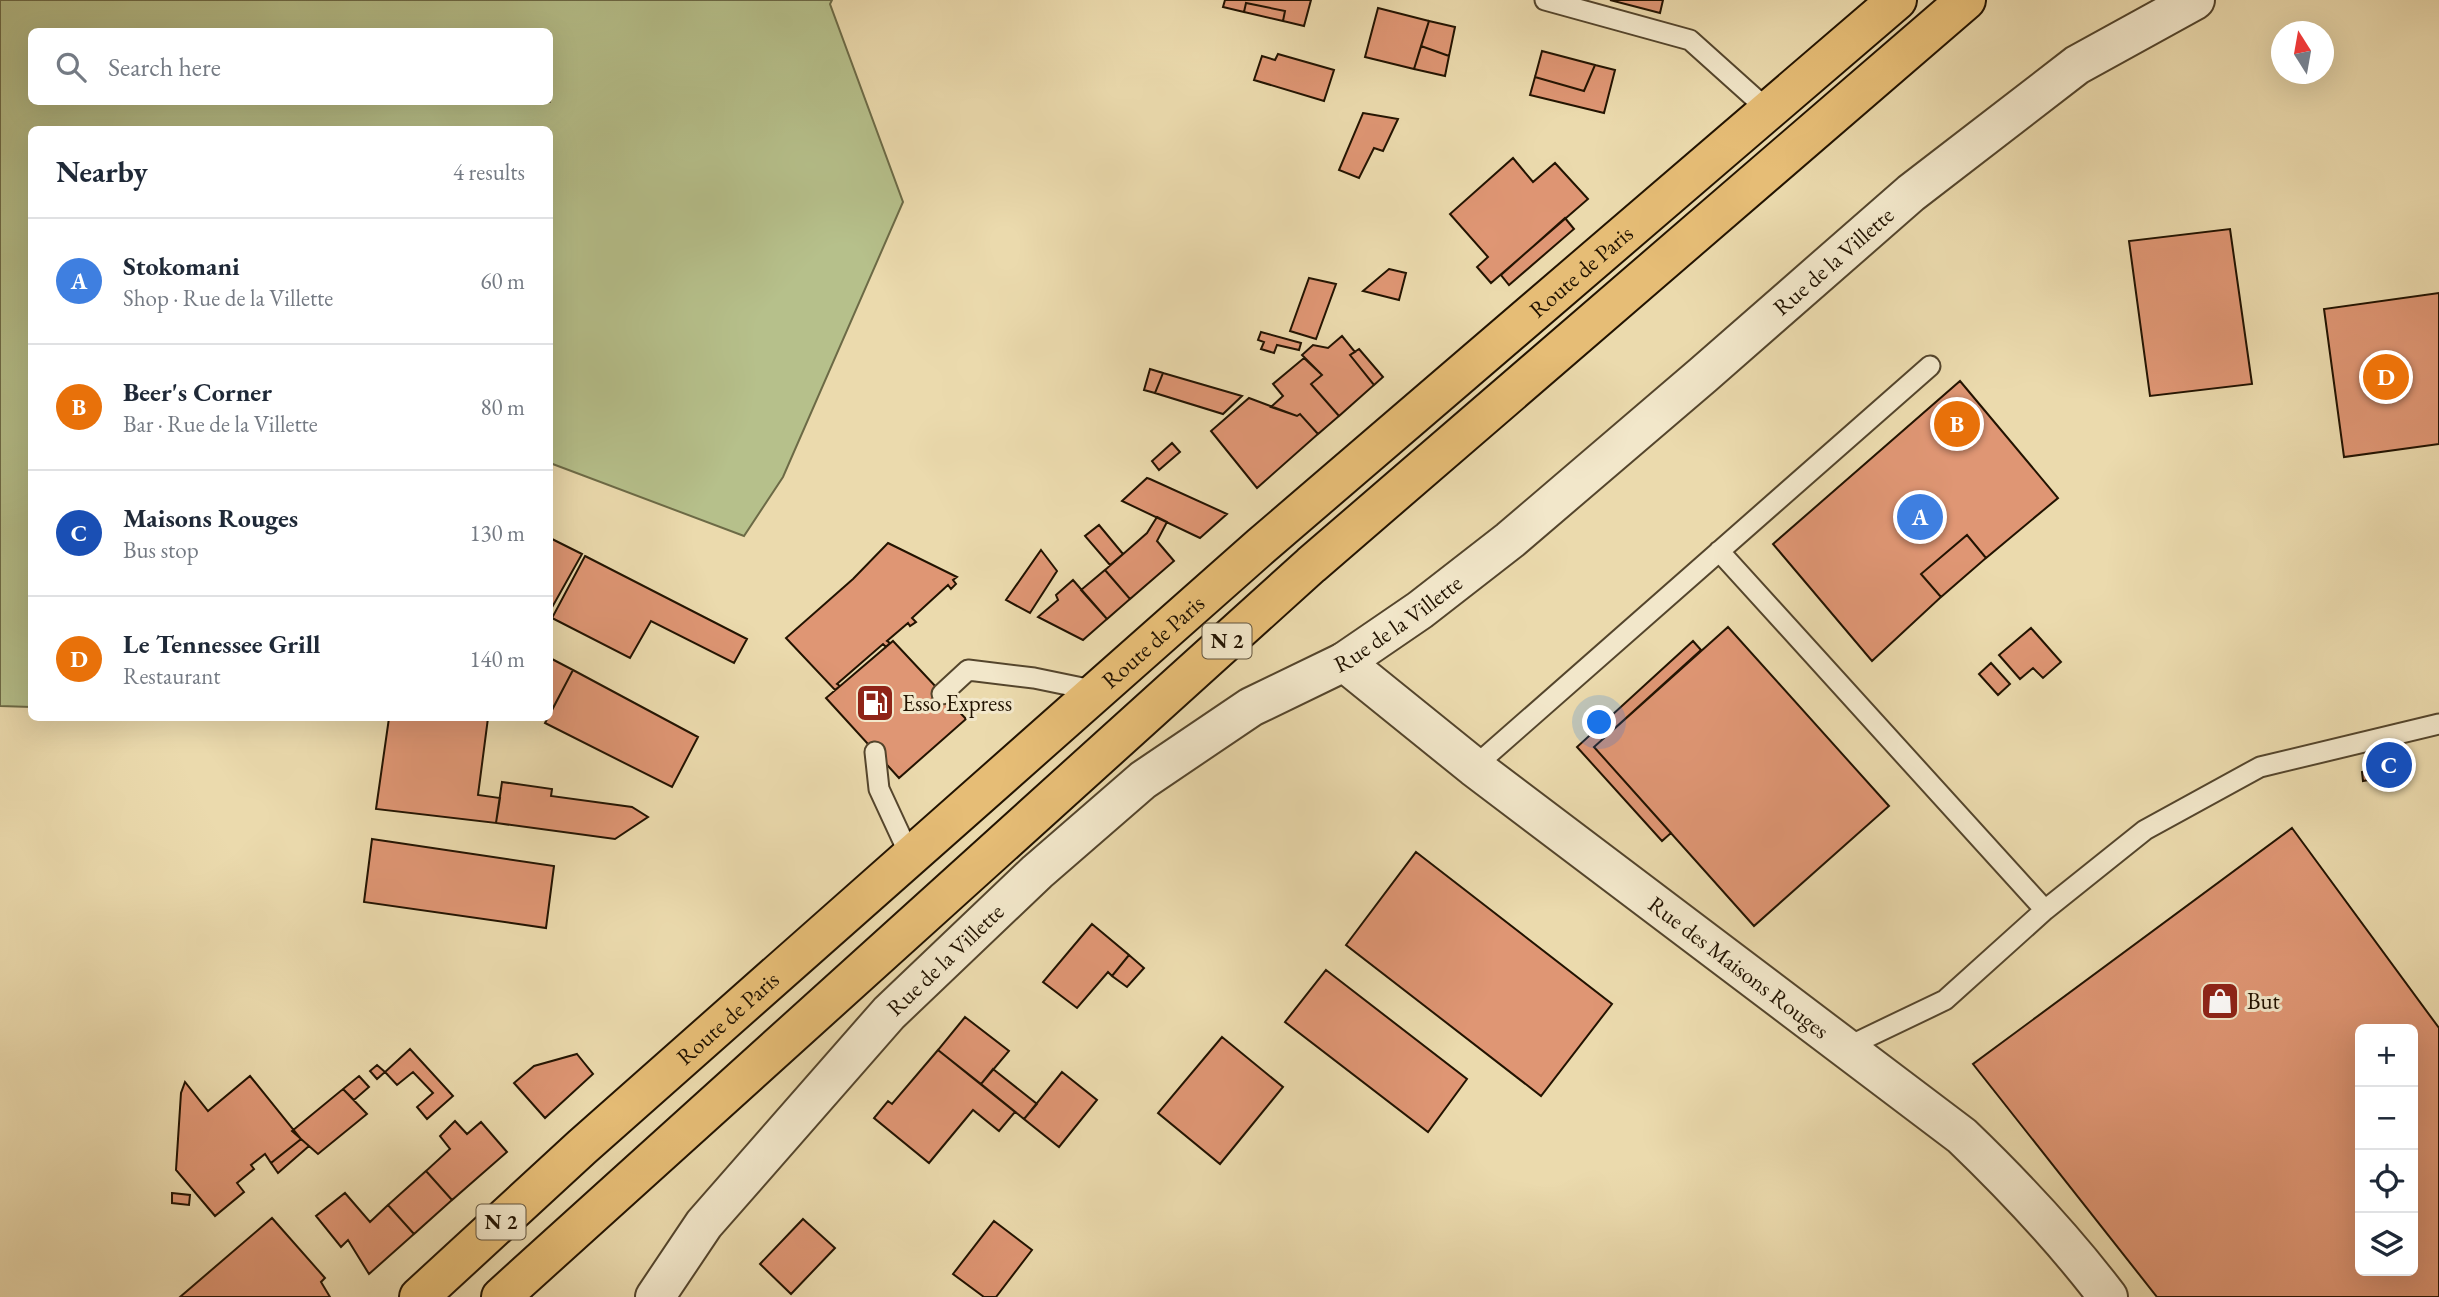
<!DOCTYPE html>
<html lang="en">
<head>
<meta charset="utf-8">
<style>
	body { margin:0; font-family:"EB Garamond",serif; background:#f6f6f7; color:#1f2937 }
	.controls { position:absolute; right:21px; bottom:21px; display:grid; overflow:hidden; border-radius:10px; box-shadow:0 7px 28px #0002 }
	.controls button { width:63px; height:63px; display:grid; place-items:center; padding:0; border:0; border-bottom:2px solid #e0e1e3; background:#fff; color:#1f2937; font:35px sans-serif }
	.compass { position:absolute; left:2271px; top:21px; width:63px; height:63px; border-radius:50%; background:#fff; box-shadow:0 7px 28px #0002; rotate:349deg }
	.you { position:absolute; left:1600px; top:723px; width:24px; height:24px; margin:-18px; border:5px solid #fff; border-radius:50%; background:#1a73e8; box-shadow:0 0 0 10px #1a73e833 }
	.badge { display:grid; place-items:center; width:46px; height:46px; border-radius:50%; background:#111827; color:#fff; font-size:23px; font-weight:700 }
	.pin { position:absolute; translate:-50% -50%; border:4px solid #fff; box-shadow:0 2px 7px #0006 }
	.list { margin:0; padding:0; list-style:none }
	h2 { display:flex; justify-content:space-between; align-items:center; height:91px; margin:0; padding:0 28px; font-size:30px }
	h2 small { font-size:23px; font-weight:400; color:#747a83 }
	.list li { display:grid; grid-template-columns:46px 1fr auto; gap:21px; align-items:center; box-sizing:border-box; height:126px; padding:0 28px; border-top:2px solid #e0e1e3 }
	.list b { display:block; font-size:26px; white-space:nowrap }
	.list p { margin:0; font-size:23px; white-space:nowrap; color:#747a83 }
	.list em { font-size:23px; font-style:normal; color:#747a83 }
	.icon { flex:none; width:38px; height:38px; fill:none; stroke:currentColor; stroke-width:2; stroke-linecap:round; stroke-linejoin:round }
	.map { position:relative; flex:none; width:2439px; height:1297px; overflow:hidden }
	.search { position:absolute; background:#fff; box-shadow:0 7px 28px #0002; left:28px; top:28px; width:525px; height:77px; display:flex; align-items:center; gap:18px; box-sizing:border-box; padding:0 24px; border-radius:10px; color:#747a83; font-size:26px }
	.panel { position:absolute; background:#fff; box-shadow:0 7px 28px #0002; left:28px; top:126px; width:525px; height:595px; border-radius:10px }
	.map>svg:first-child { display:block }
</style>
</head>
<body>
<div class="map">
<svg width="2439" height="1297" viewBox="0 0 2439 1297">
	<rect width="100%" height="100%" fill="#ebdaad"/>
	<filter id="stains"><feTurbulence type="fractalNoise" baseFrequency=".00286" numOctaves="4"/><feColorMatrix values="0 0 0 0 .2 0 0 0 0 .09 0 0 0 0 .02 0 0 0 .5 -.17"/></filter>
	<radialGradient id="worn" r=".72"><stop offset=".6" stop-color="#630" stop-opacity="0"/><stop offset="1" stop-color="#630" stop-opacity=".3"/></radialGradient>
	<!-- green -->
	<path fill="#b6c08b" stroke="#6c6a46" stroke-width="2" fill-rule="evenodd" d="M0 0H832L830 4 903 202 783 477 744 536 550 463V130H32L31 707 0 706ZM32 32H550V102H32Z"/>
	<!-- building -->
	<path fill="#df9674" stroke="#221301" stroke-width="2" fill-rule="evenodd" d="M1225 0H1311L1304 26 1283 21 1285 11 1246 3 1244 12 1223 7Z
		M1610 0H1663L1660 13Z
		M1246 3 1285 11 1283 21 1244 12Z
		M1378 8 1429 21 1414 69 1365 57Z
		M1429 21 1455 27 1449 56 1421 46Z
		M1421 46 1449 56 1445 76 1414 69Z
		M1542 51 1595 65 1584 91 1535 77Z
		M1278 54 1334 70 1324 101 1254 80 1262 56 1275 60Z
		M1595 65 1615 70 1604 113 1530 95 1535 77 1584 91Z
		M1363 113 1398 119 1383 151 1374 148 1359 178 1339 170Z
		M1513 158 1533 182 1555 163 1588 199 1491 283 1477 267 1488 257 1450 214Z
		M1565 218 1574 229 1509 285 1501 275Z
		M2230 229 2252 384 2150 396 2129 241Z
		M1389 269 1406 273 1399 300 1363 291Z
		M1309 278 1336 284 1316 339 1290 331Z
		M2439 293V444L2344 457 2324 309Z
		M1261 332 1301 343 1299 350 1277 345 1274 353 1261 349 1264 342 1258 340Z
		M1342 336 1355 352 1350 355 1374 385 1339 416 1311 384 1322 375 1302 355 1313 345 1328 348Z
		M1359 349 1383 377 1374 385 1350 355Z
		M1304 358 1322 375 1311 384 1339 416 1318 434 1300 414 1297 416 1271 407 1283 396 1273 384Z
		M1150 369 1163 373 1155 393 1144 390Z
		M1163 373 1242 396 1223 414 1155 393Z
		M1960 381 2058 498 1986 558 1967 535 1921 574 1941 597 1872 661 1773 544Z
		M1249 398 1297 416 1300 414 1318 434 1257 488 1211 431Z
		M1172 443 1180 452 1159 470 1152 461Z
		M1147 478 1150 479 1227 514 1200 538 1122 501Z
		M1157 517 1167 522 1157 541 1174 561 1130 599 1105 570 1147 533Z
		M1099 525 1123 554 1110 565 1085 536Z
		M1967 535 1986 558 1941 597 1921 574Z
		M550 538 582 554 550 611Z
		M888 543 957 577 953 580 956 584 951 589 948 585 912 618 916 622 910 626 908 623 887 641 890 643 886 647 883 644 837 684 840 686 835 690 786 638 853 579Z
		M1041 550 1057 571 1030 613 1006 600Z
		M585 556 747 639 734 663 651 621 630 658 552 618Z
		M1105 570 1130 599 1107 619 1081 590Z
		M1073 580 1107 619 1083 640 1038 617 1058 600 1056 595Z
		M1728 627 1889 806 1754 926 1594 747Z
		M2031 628 2061 662 2043 678 2033 668 2020 679 1999 655Z
		M893 641 966 719 899 778 826 698Z
		M1693 641 1701 650 1594 747 1671 833 1662 841 1577 747Z
		M550 658 573 670 550 714Z
		M1991 663 2010 684 1998 695 1979 674Z
		M573 670 698 737 672 787 545 723Z
		M389 718H488L478 795 500 798 496 823 376 809Z
		M2382 767 2385 777 2363 781 2362 772Z
		M502 782 552 789 551 796 632 807 648 817 615 839 496 823Z
		M2292 828 2439 1028V1297H2157L1973 1064ZM2360 1029H2413V1271H2360Z
		M372 839 554 866 546 928 364 902Z
		M1416 852 1612 1004 1541 1096 1346 945Z
		M1092 924 1129 955 1112 976 1108 972 1077 1008 1043 982Z
		M1129 955 1144 968 1127 987 1112 976Z
		M1326 970 1467 1079 1428 1132 1285 1022Z
		M965 1017 1009 1051 981 1084 938 1050Z
		M1222 1037 1283 1087 1220 1164 1158 1113Z
		M410 1049 453 1096 427 1119 417 1107 433 1093 413 1072 397 1085 385 1072Z
		M938 1050 1015 1112 999 1131 973 1110 929 1163 874 1118 888 1101 892 1104Z
		M577 1054 593 1074 545 1118 514 1083 534 1066Z
		M377 1065 385 1072 377 1079 370 1071Z
		M993 1069 1037 1104 1024 1119 981 1084Z
		M1062 1072 1097 1100 1059 1147 1024 1119Z
		M250 1076 301 1139 271 1163 265 1154 251 1165 254 1169 237 1183 244 1192 215 1216 176 1170 181 1093 185 1082 208 1111Z
		M359 1076 369 1087 354 1100 343 1089Z
		M343 1089 367 1114 318 1154 292 1131Z
		M455 1121 467 1134 481 1122 507 1152 452 1200 426 1171 450 1149 440 1136Z
		M301 1139 309 1146 278 1173 271 1163Z
		M426 1171 452 1200 414 1234 388 1205Z
		M172 1193 190 1195 189 1205 172 1203Z
		M345 1193 370 1222 388 1205 414 1234 369 1274 348 1240 341 1247 316 1216Z
		M272 1218 325 1278 321 1282 330 1297H180Z
		M803 1219 835 1248 791 1294 760 1264Z
		M994 1221 1032 1250 996 1297H984L953 1274Z"/>
	<g fill="none" stroke-linecap="round" stroke-linejoin="round">
		<defs>
			<path id="service" d="M1545 0 1690 40 1768 110
				M1719 551 2045 910
				M942 694 968 670 1034 678 1097 691
				M875 752 879 789 904 843 913 855
				M1474 767 1930 366
				M1847 1047 1945 1000 2045 910 2145 830 2260 767 2439 724"/>
			<g id="minor">
				<path id="s1" d="M1344 662 1474 767 1962 1136C2014 1186 2064 1239 2108 1297"/>
			</g>
			<g id="tertiary">
				<path id="s2" d="M655 1297 704 1224 889 1013 1037 872 1143 780 1251 707 1344 662 1420 610 1510 540 1703 375 1911 193 2077 65 2195 0"/>
			</g>
			<g id="primary">
				<path id="s3" d="M419 1297 582 1147 1261 546 1897 0"/>
				<path d="M501 1297 1311 565 1966 0"/>
			</g>
		</defs>
		<!-- service casing -->
		<use href="#service" stroke="#54452c" stroke-width="23"/>
		<!-- minor casing -->
		<use href="#minor" stroke="#54452c" stroke-width="42"/>
		<!-- tertiary casing -->
		<use href="#tertiary" stroke="#54452c" stroke-width="42"/>
		<!-- primary casing -->
		<use href="#primary" stroke="#221301" stroke-width="42"/>
		<!-- service -->
		<use href="#service" stroke="#f2e7ca" stroke-width="19"/>
		<!-- minor -->
		<use href="#minor" stroke="#f2e7ca" stroke-width="38"/>
		<!-- tertiary -->
		<use href="#tertiary" stroke="#f2e7ca" stroke-width="38"/>
		<!-- primary -->
		<use href="#primary" stroke="#e6bd76" stroke-width="38"/>
	</g>
	<!-- icons -->
	<defs>
		<symbol id="fuel-square" viewBox="-11 -11 22 22"><rect x="-9" y="-9" width="18" height="18" rx="4" fill="#8f2418" stroke="#f2e7ca"/><path d="M-5.5-6h7V0h2V4h1.3V-2.5L3-4.5l.8-.8L6-3V5H2.5V1h-1V6h-7ZM-4.2-4.7v3.2H.2V-4.7Z" fill="#fff"/></symbol>
		<symbol id="shop-square" viewBox="-11 -11 22 22"><rect x="-9" y="-9" width="18" height="18" rx="4" fill="#8f2418" stroke="#f2e7ca"/><path d="M-5-2.5h2.3a2.7 3.5 0 0 1 5.4 0H5L5.5 6h-11ZM-1.5-2.5h3a1.5 2.3 0 0 0-3 0Z" fill="#fff"/></symbol>
	</defs>
	<g fill-rule="evenodd">
		<use href="#fuel-square" x="853" y="681" width="44" height="44"/>
		<use href="#shop-square" x="2198" y="979" width="44" height="44"/>
	</g>
	<g text-anchor="middle" stroke-width="6" stroke-linejoin="round" paint-order="stroke">
		<!-- shield labels -->
		<g fill="#f2e7ca" stroke="#60533d" stroke-width="2">
			<rect x="1202.5" y="623.5" width="49" height="35" rx="5"/>
			<rect x="476.5" y="1204.5" width="49" height="35" rx="5"/>
		</g>
		<g font-size="21" font-weight="bold" fill="#221301">
			<text x="1227" y="648">N 2</text>
			<text x="501" y="1229">N 2</text>
		</g>
		<!-- street labels -->
		<g font-size="23" fill="#221301" stroke="#f2e7ca">
			<text dy="8" stroke="none"><textPath href="#s2" startOffset="1580">Rue de la Villette</textPath></text>
			<text dy="8" stroke="none"><textPath href="#s3" startOffset="1550">Route de Paris</textPath></text>
			<text dy="8" stroke="none"><textPath href="#s2" startOffset="1013">Rue de la Villette</textPath></text>
			<text dy="8" stroke="none"><textPath href="#s3" startOffset="984">Route de Paris</textPath></text>
			<text dy="8" stroke="none"><textPath href="#s2" startOffset="446">Rue de la Villette</textPath></text>
			<text dy="8" stroke="none"><textPath href="#s1" startOffset="499">Rue des Maisons Rouges</textPath></text>
			<text dy="8" stroke="none"><textPath href="#s3" startOffset="416">Route de Paris</textPath></text>
		</g>
		<!-- poi labels -->
		<g font-size="23" fill="#221301" stroke="#f2e7ca" text-anchor="start">
			<text x="902" y="711">Esso Express</text>
			<text x="2247" y="1009">But</text>
		</g>
	</g>
	<rect width="100%" height="100%" filter="url(#stains)"/>
	<rect width="100%" height="100%" fill="url(#worn)"/>
</svg>
<div class="controls">
<button>+</button>
<button>−</button>
<button><svg class="icon" aria-label="locate" viewBox="0 0 24 24"><circle cx="12" cy="12" r="6"/><path d="M12 2v4M12 18v4M2 12h4M18 12h4"/></svg></button>
<button><svg class="icon" aria-label="layers" viewBox="0 0 24 24"><path d="M12 4l9 5-9 5-9-5zM3 14l9 5 9-5"/></svg></button>
</div>
<svg class="compass" viewBox="-18 -18 36 36"><path d="M0-13l5 13h-10z" fill="#e53935"/><path d="M0 13l5-13h-10z" fill="#747a83"/></svg>
<div class="you"></div>
<div class="pin badge" style="left:1920px;top:517px;background:#3f7fe0">A</div>
<div class="pin badge" style="left:1957px;top:424px;background:#e8710a">B</div>
<div class="pin badge" style="left:2389px;top:765px;background:#1a4fb4">C</div>
<div class="pin badge" style="left:2386px;top:377px;background:#e8710a">D</div>
<div class="search"><svg class="icon" aria-label="search" viewBox="0 0 24 24"><circle cx="10" cy="10" r="6"/><path d="M15 15l6 6"/></svg>Search here</div>
<section class="panel">
<h2>Nearby<small>4 results</small></h2>
<ul class="list">
<li><span class="badge" style="background:#3f7fe0">A</span><div><b>Stokomani</b><p>Shop · Rue de la Villette</p></div><em>60 m</em></li>
<li><span class="badge" style="background:#e8710a">B</span><div><b>Beer's Corner</b><p>Bar · Rue de la Villette</p></div><em>80 m</em></li>
<li><span class="badge" style="background:#1a4fb4">C</span><div><b>Maisons Rouges</b><p>Bus stop</p></div><em>130 m</em></li>
<li><span class="badge" style="background:#e8710a">D</span><div><b>Le Tennessee Grill</b><p>Restaurant</p></div><em>140 m</em></li>
</ul>
</section>
</div>
</body>
</html>
